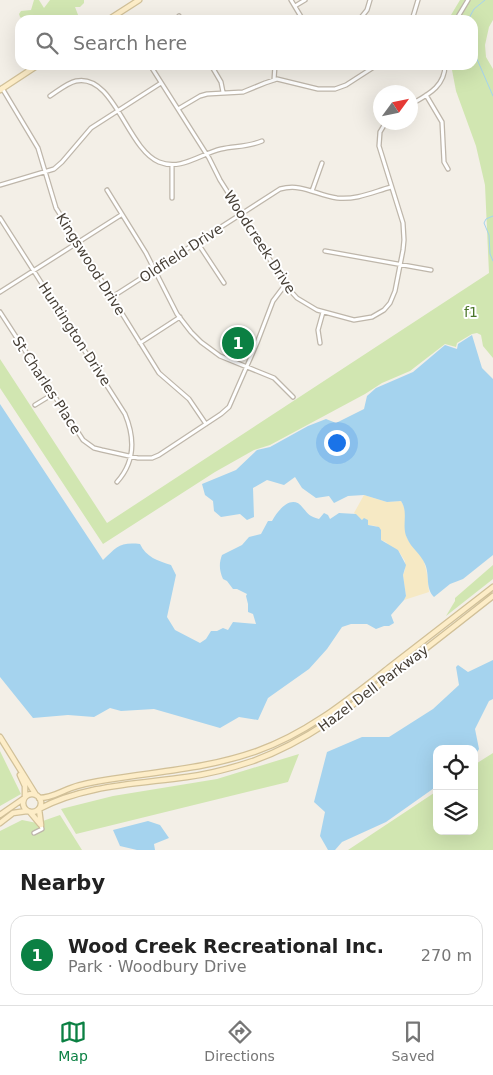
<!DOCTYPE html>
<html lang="en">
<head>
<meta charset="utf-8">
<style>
	body { margin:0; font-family:"DejaVu Sans",sans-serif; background:#f6f6f6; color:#222 }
	.controls { position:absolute; right:15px; bottom:15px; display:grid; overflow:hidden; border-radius:10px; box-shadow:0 5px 20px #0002 }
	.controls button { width:45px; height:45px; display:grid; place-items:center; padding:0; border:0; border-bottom:1px solid #e0e0e0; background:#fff; color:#222; font:25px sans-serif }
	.compass { position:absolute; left:373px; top:85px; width:45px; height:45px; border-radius:50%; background:#fff; box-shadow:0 5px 20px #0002; rotate:57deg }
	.you { position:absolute; left:336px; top:442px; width:18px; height:18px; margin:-12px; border:4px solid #fff; border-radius:50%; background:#1a73e8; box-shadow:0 0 0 8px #1a73e833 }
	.badge { display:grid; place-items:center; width:32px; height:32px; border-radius:50%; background:#0b8043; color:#fff; font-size:16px; font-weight:700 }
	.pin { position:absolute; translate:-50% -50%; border:2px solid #fff; box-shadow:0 1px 5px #0006 }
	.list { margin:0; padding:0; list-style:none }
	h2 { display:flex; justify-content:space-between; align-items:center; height:65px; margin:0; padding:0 20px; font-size:21px }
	h2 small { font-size:16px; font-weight:400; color:#767676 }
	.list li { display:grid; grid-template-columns:32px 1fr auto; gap:15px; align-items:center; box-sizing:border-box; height:80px; margin:0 10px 10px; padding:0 10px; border:1px solid #e0e0e0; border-radius:15px }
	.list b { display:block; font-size:19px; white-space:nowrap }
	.list p { margin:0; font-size:16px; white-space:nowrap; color:#767676 }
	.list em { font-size:16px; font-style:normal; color:#767676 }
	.icon { flex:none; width:28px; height:28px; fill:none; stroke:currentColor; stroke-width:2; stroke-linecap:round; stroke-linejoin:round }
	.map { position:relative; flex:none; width:493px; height:850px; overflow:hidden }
	.search { position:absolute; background:#fff; box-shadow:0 5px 20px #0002; left:15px; right:15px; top:15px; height:55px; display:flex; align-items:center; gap:12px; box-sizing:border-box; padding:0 18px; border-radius:15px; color:#767676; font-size:19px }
	.sheet { height:155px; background:#fff }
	nav { display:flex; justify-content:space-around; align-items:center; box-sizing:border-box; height:70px; border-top:1px solid #e0e0e0; background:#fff; font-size:14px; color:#767676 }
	nav a { display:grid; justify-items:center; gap:2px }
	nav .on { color:#0b8043 }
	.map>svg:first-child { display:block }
</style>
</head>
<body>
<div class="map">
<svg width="493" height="850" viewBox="0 0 493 850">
	<rect width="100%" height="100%" fill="#f3efe7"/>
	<!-- green -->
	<path fill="#d1e6b1" d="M34 0H39L44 8 50 0H84V3L80 7H75L80 20H24L20 17 19 14 21 11 31 10Z
		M460 0H493V20L489 27 485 45 486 57 493 69V358L483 346 481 335 477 333 472 334 457 343 456 347 445 344 410 371 382 383 365 394 270 445 254 450 215 472 103 544 0 388V359L107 523 489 273 485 185 476 146 456 91 452 70 447 65H473V20H448Z
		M234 331 249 337 242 355 227 348Z
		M493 565V579L446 616 455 601V598Z
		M0 751 21 794 0 806Z
		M493 753V850H348L437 791V831H474V765Z
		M299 754 288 782 76 834 61 809 113 796 217 779Z
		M60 815 82 850H0V831L22 820 37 823Z"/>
	<!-- sand -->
	<path fill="#f6e9c4" d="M364 495 387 502 401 501C408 511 404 523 406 535 408 543 418 550 422 557 427 568 428 580 429 592L404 600 406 596 403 575 405 570V561L398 550 390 547 386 542 381 540V530L376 526 368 525 354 513Z"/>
	<!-- water -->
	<path fill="#a5d3ee" d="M472 335 482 368 493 379V555L463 579 450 584 434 597C425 588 430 575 425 564 421 554 411 548 407 538 401 526 409 513 401 501L387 502 364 495 348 496 334 503 329 496 316 498 302 488 295 477 284 485 267 480 253 488 254 517 247 520 240 514 221 517 214 511 213 501 205 495 202 484 236 470 257 450 270 447 308 426 326 419 336 423 364 409 367 396 376 388 413 372 445 345 457 349 458 344Z
		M0 404 103 560C117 547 119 542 140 544 146 557 158 561 171 565L176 575 167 617 175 630 200 643 206 639 211 631H217L223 628 228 630 233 622 256 624 253 614 248 612V604L246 596 247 594 237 589H233L227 581 223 579C219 570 219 563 222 555L242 545 249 537 261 534 268 521H272C278 510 292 493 303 508 309 515 309 516 319 519L324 513 328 515 330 519 339 513 356 514 362 520 364 518 368 520V525L379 527 381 530V540L398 550 406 565 403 575 406 596 404 600 391 615 394 623 389 626H384L376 629 367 624H351L342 627 327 649 309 669 268 698 258 720 239 717 220 728 154 709 121 711 110 708 94 717 68 715 33 718 0 677Z
		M493 660V699L489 701 475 729 479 749 474 757V749H437V786L386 822 342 842 335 850H328L320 836 325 812 314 802 327 752 362 737H389L433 709 459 685 456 667 458 665 468 672Z
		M148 821 160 825 169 838 154 844 155 850H137L120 846 113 830Z"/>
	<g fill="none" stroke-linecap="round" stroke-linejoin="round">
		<!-- stream -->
		<path stroke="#a5d3ee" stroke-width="1" d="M468 20 474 9 485 0
			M473 50 493 96
			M493 216 486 219 484 223 489 235 490 254 493 261"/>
		<defs>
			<path id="street" d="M291 0 303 20
				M295 6 305 0
				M179 16 182 20
				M359 20 367 10 370 0
				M412 20 418 0
				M456 20 468 0
				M150 65 209 158 220 180 263 248 285 285 297 298 317 310 354 320 372 317 384 310 390 303 395 291 403 250 404 240 403 223 379 146 380 132 386 122
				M211 65 221 82 223 92
				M274 80 275 65
				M2 88 38 148 56 208 70 230 159 373 189 399 206 424
				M426 95 442 122 444 162 448 169
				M50 96C58 91 67 83 76 81 114 73 127 149 159 162 181 171 200 154 221 149 235 146 248 147 262 141
				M410 105C427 95 445 87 445 65
				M178 109 200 96 207 94 243 92 265 83 277 79 318 89H335L346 85 377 65
				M172 165V198
				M0 185 54 169 62 162 91 128 161 83
				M107 190 146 253 177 314 191 332 201 342 220 356 274 378 293 397
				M312 191 322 163
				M0 218 125 414C135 438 135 462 117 482
				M197 242 224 283
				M325 251 431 270
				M0 292 121 215
				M112 297 280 189C302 183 316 195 337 198 357 200 373 192 391 187
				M0 312 83 440 94 448 102 450 138 458H152L159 455 221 414 229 407 257 343 273 301 285 285
				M140 343 180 317
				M320 343 318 330 323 312
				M35 405 53 394
				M34 833 42 829 41 825"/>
			<path id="secondary" d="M108 20 139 0
				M0 90 38 65
				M0 737 36 795
				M20 775 25 786V797
				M23 803a9 9 0 1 1 18 0a9 9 0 1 1-18 0Z
				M39 798C52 798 60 792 71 788 84 783 99 781 112 779 162 771 209 768 257 751 308 733 349 699 391 666 425 640 459 613 493 587
				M30 812 40 824
				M0 815 23 799
				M0 823 13 813 27 811
				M41 825 39 809C84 785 137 784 187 777 209 774 232 768 253 761 306 742 350 708 394 673 427 648 460 622 493 596"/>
		</defs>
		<!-- street casing -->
		<use href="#street" stroke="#beb6aa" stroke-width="5.5"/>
		<!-- secondary casing -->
		<use href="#secondary" stroke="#d1c098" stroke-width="7"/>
		<!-- street -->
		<use href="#street" stroke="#fff" stroke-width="3"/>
		<!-- secondary -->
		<use href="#secondary" stroke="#fdedc8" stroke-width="4.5"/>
	</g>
	<g text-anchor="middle" stroke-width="4" stroke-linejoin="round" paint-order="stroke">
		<!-- street labels -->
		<g font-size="14" fill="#463f36" stroke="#fff">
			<text transform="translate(260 242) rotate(57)" y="5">Woodcreek Drive</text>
			<text transform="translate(181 253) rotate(-33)" y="5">Oldfield Drive</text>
			<text transform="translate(91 264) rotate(58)" y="5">Kingswood Drive</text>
			<text transform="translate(75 334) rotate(57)" y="5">Huntington Drive</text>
			<text transform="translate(47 385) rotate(57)" y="5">St Charles Place</text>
			<text transform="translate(373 688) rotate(-37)" y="5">Hazel Dell Parkway</text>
		</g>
		<!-- park labels -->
		<g font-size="14" fill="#4b762b" stroke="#fff">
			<text x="471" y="317">f1</text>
		</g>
	</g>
</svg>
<div class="controls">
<button><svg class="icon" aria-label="locate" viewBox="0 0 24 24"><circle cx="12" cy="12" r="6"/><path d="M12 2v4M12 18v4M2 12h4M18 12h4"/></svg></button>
<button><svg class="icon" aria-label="layers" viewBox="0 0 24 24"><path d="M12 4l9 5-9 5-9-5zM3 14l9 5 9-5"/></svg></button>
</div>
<svg class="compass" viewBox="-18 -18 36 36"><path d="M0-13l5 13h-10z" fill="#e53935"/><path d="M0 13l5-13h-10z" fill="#767676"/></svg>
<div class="you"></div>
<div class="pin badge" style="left:238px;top:343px">1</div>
<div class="search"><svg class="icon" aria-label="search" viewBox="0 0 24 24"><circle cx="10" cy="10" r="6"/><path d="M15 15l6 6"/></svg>Search here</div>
</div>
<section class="sheet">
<h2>Nearby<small></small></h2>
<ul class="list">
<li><span class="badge">1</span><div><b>Wood Creek Recreational Inc.</b><p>Park · Woodbury Drive</p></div><em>270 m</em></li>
</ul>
</section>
<nav>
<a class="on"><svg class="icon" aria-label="map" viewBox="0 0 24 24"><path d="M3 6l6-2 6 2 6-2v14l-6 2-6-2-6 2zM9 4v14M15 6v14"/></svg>Map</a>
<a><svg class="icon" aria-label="directions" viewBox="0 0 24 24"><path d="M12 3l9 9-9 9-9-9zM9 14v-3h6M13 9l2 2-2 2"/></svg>Directions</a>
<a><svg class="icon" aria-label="saved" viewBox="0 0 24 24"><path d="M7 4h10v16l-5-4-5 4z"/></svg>Saved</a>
</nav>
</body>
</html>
